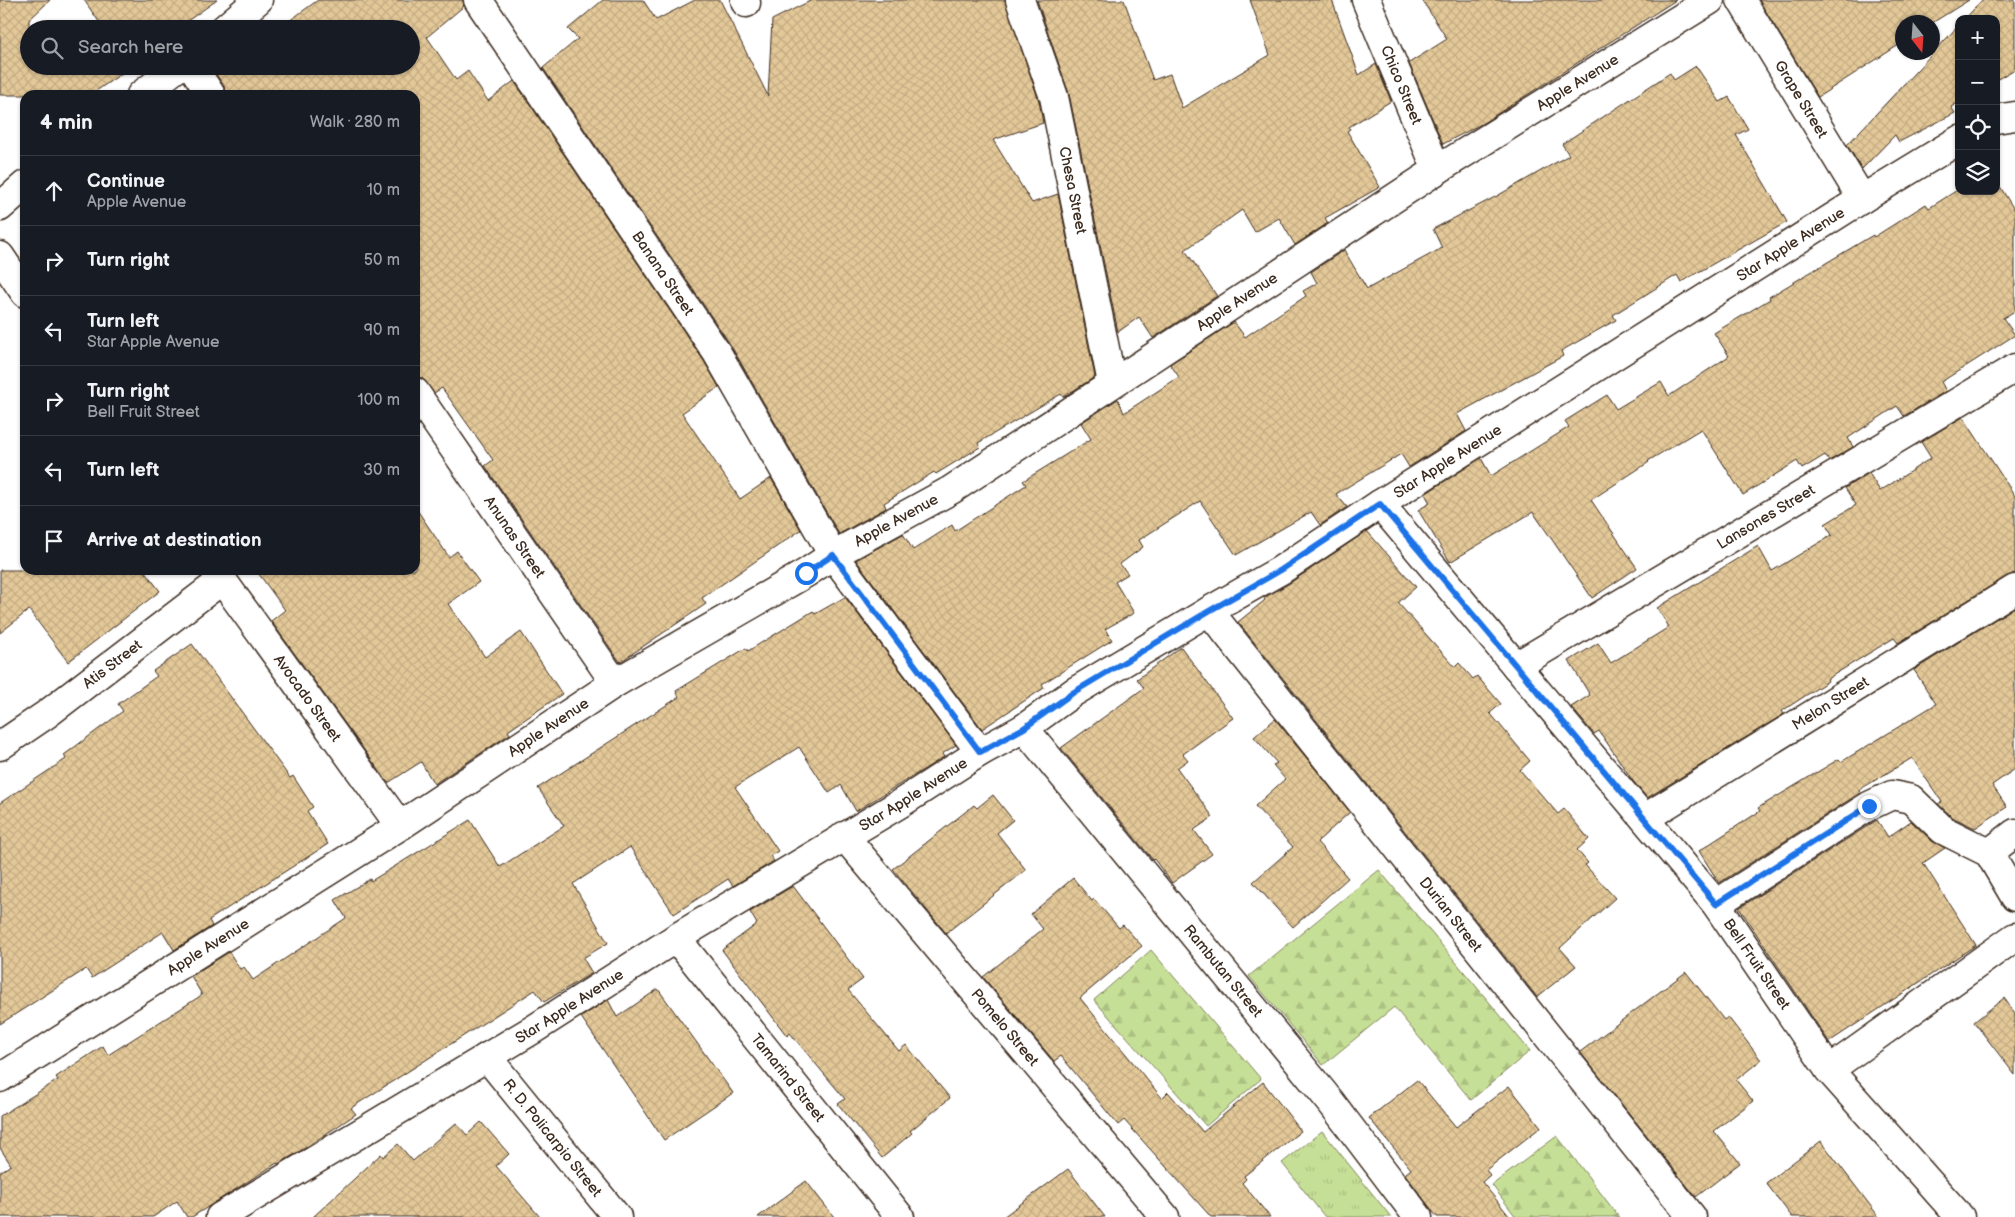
<!DOCTYPE html>
<html lang="en">
<head>
<meta charset="utf-8">
<style>
	body { margin:0; font-family:"Balsamiq Sans",sans-serif; background:#242831; color:#f1f3f6 }
	.controls { position:absolute; right:15px; top:15px; display:grid; overflow:hidden; border-radius:10px; box-shadow:0 1px 4px #0004 }
	.controls button { width:45px; height:45px; display:grid; place-items:center; padding:0; border:0; border-bottom:1px solid #363941; background:#171b24; color:#f1f3f6; font:25px sans-serif }
	.compass { position:absolute; left:1895px; top:15px; width:45px; height:45px; border-radius:50%; background:#171b24; box-shadow:0 1px 4px #0004; rotate:163deg }
	.stop { position:absolute; width:15px; height:15px; margin:-11px; border:4px solid #1a73e8; border-radius:50%; background:#fff }
	.stop.end { background:#1a73e8; border-color:#fff; box-shadow:0 1px 5px #0008 }
	.list { margin:0; padding:0; list-style:none }
	h2 { display:flex; justify-content:space-between; align-items:center; height:65px; margin:0; padding:0 20px; font-size:21px }
	h2 small { font-size:16px; font-weight:400; color:#9ea1a6 }
	.list li { display:grid; grid-template-columns:32px 1fr auto; gap:15px; align-items:center; box-sizing:border-box; height:70px; padding:0 20px; border-top:1px solid #363941 }
	.list b { display:block; font-size:19px; white-space:nowrap }
	.list p { margin:0; font-size:16px; white-space:nowrap; color:#9ea1a6 }
	.list em { font-size:16px; font-style:normal; color:#9ea1a6 }
	.icon { flex:none; width:28px; height:28px; fill:none; stroke:currentColor; stroke-width:2; stroke-linecap:round; stroke-linejoin:round }
	.map { position:relative; flex:none; width:2015px; height:1217px; overflow:hidden }
	.search { position:absolute; background:#171b24; box-shadow:0 1px 4px #0004; left:20px; top:20px; width:400px; height:55px; display:flex; align-items:center; gap:12px; box-sizing:border-box; padding:0 18px; border-radius:28px; color:#9ea1a6; font-size:19px }
	.panel { position:absolute; background:#171b24; box-shadow:0 1px 4px #0004; left:20px; top:90px; width:400px; height:485px; border-radius:15px }
	.map>svg:first-child { display:block }
</style>
</head>
<body>
<div class="map">
<svg width="2015" height="1217" viewBox="0 0 2015 1217">
	<defs>
		<pattern id="grass-tufts" width="24" height="20" patternUnits="userSpaceOnUse" patternTransform="scale(1.25)"><rect width="24" height="20" fill="#c6df96"/><path d="M3 7l-1-3M5 7V3M7 7l1-3M15 17l-1-3M17 17v-4M19 17l1-3" fill="none" stroke="#abc081"/></pattern>
		<pattern id="forest-firs" width="22" height="20" patternUnits="userSpaceOnUse" patternTransform="scale(1.25)"><rect width="22" height="20" fill="#c6df96"/><path d="M5 1l3.5 6h-7zM16 11l3.5 6h-7z" fill="#abc081"/></pattern>
		<pattern id="building-cross-hatch" width="8" height="8" patternUnits="userSpaceOnUse" patternTransform="scale(1.25)"><rect width="8" height="8" fill="#e3c898"/><path d="M0 0l8 8M0 8l8-8" fill="none" stroke="#c4ac83"/></pattern>
	</defs>
	<rect width="100%" height="100%" fill="#fff"/>
	<filter id="ink" filterUnits="userSpaceOnUse"><feTurbulence type="fractalNoise" baseFrequency=".02" numOctaves="2"/><feDisplacementMap in="SourceGraphic" scale="10" xChannelSelector="R" yChannelSelector="G"/><feConvolveMatrix kernelMatrix="1 2 1 2 8 2 1 2 1" color-interpolation-filters="sRGB"/></filter>
	<g filter="url(#ink)">
		<!-- grass -->
		<path fill="url(#grass-tufts)" stroke="#80845a" d="M1322 1131 1391 1217H1325L1282 1163Z"/>
		<!-- forest -->
		<path fill="url(#forest-firs)" stroke="#80845a" d="M1379 870 1530 1051 1471 1100 1394 1007 1323 1065 1249 976Z
			M1151 950 1261 1079 1206 1126 1094 1000Z
			M1557 1136 1619 1217H1516L1492 1185Z"/>
		<!-- building -->
		<path fill="url(#building-cross-hatch)" stroke="#3b2a1e" d="M0 0H50L29 20V66H133L90 95H0Z
			M84 0H217L176 29H104Z
			M318 0H463L464 6 427 37 456 80 468 71 488 101 514 81 704 361 719 387 682 413 740 499 771 478 801 530 702 598 706 604 620 662 485 466 493 460 442 388 434 393 422 378 415 377V95H226L224 86 215 73 224 66H411V29H278Z
			M603 0H643L656 20 695 0H720L768 96 772 20 812 0H1005L1039 101 1043 123 993 140 1032 203 1058 194 1095 377 1063 397 1061 394 978 443 980 447 936 474 934 472 884 503 886 508 839 534 730 344 543 68 578 39 568 29Z
			M1037 0H1124L1153 80 1170 74 1182 108 1270 55 1250 0H1332L1359 75 1376 64 1391 101 1349 127 1350 129 1347 131 1380 187 1325 218 1328 223 1295 245 1279 218 1255 232 1242 210 1185 250 1217 296 1153 338 1139 317 1118 332 1069 94Z
			M1422 0H1676L1483 123 1443 144 1409 63 1447 39Z
			M1759 0H1969L1932 23 1902 22V43L1818 97Z
			M1982 0H2015V69L1996 80V19H1965Z
			M1959 25V102L1951 107 1955 113 1899 142 1895 135 1862 169 1847 145Z
			M1696 66 1720 102 1729 97 1748 129 1736 135 1787 222 1681 282 1677 275 1613 315 1616 320 1561 351 1563 356 1457 414 1466 431 1409 467 1401 454 1336 494 1347 507 1320 525 1311 512 1236 555 1200 501 1139 540 1143 547 1120 564 1128 574 1115 582 1134 613 1105 629 1112 640 1042 684 1044 688 982 729 856 560 903 534 913 550 952 525 955 531 1026 485 1023 481 1091 439 1081 423 1118 399 1124 413 1179 377 1170 364 1234 322 1245 337 1306 296 1303 291 1317 283 1311 272 1344 250 1367 289 1442 248 1433 229 1497 196 1569 155 1562 144 1670 73 1674 80Z
			M1996 180 2015 211V311L2003 318 2015 335 1941 382 1946 391 1904 416 1897 406 1848 438 1853 447 1829 461 1825 455 1802 469 1797 461 1743 495 1701 429 1648 461 1649 462 1591 500 1637 568 1592 598 1533 512 1450 562 1418 510 1430 503 1425 494 1481 458 1491 476 1569 427 1565 421 1607 395 1616 409 1661 382 1669 396 1729 356 1714 333 1770 299 1769 297 1873 235 1874 237 1926 204 1929 208 1959 189V191H1996Z
			M1963 417 2015 496V573L2007 576 1898 643 1894 638 1827 679 1828 681 1782 711 1784 714 1647 798 1633 781 1599 731 1594 734 1571 707 1590 695 1569 661 1598 643 1611 663 1669 627 1657 608 1758 546 1772 571 1832 535 1825 524 1856 505 1845 488 1869 473 1880 491 1931 458 1921 442Z
			M415 507 449 557 457 551 479 582 448 604 485 657 521 632 562 694 508 731 510 734 434 784 421 762 388 783 271 621 285 610 256 570H415Z
			M1367 531 1416 587 1398 603 1455 667 1459 663 1473 679 1477 676 1501 704 1490 713 1530 761 1520 770 1558 814 1564 809 1589 839 1577 850 1588 863 1585 865 1615 898 1560 948 1576 966 1537 997 1238 622 1265 600 1264 598 1290 583Z
			M0 570H144L160 591 68 662 29 610 0 633Z
			M845 597 956 745 942 754 944 757 856 811 841 785 829 793 799 747 735 787 778 851 770 856 774 861 733 886 728 879 674 914 630 847 573 884 608 943 583 958 592 973 544 1002 535 990 351 1108 356 1114 302 1150 278 1164 277 1163 192 1217H187L177 1201 153 1217H0V1172L11 1165 0 1148V1116L58 1080 56 1077 103 1046 108 1055 202 995 191 976 229 952 240 969 244 967 253 980 346 918 335 900 370 879 371 881 470 820 500 867 564 826 538 788 679 697 676 691 746 648 748 651 813 611 815 614Z
			M2015 607V769L1992 785 2007 807 1975 828 1952 817 1938 804 1942 802 1912 758 1859 790 1860 793 1719 883 1699 851 1760 811 1758 808 1839 759 1841 762 1936 704 1914 670Z
			M192 644 290 778 293 776 313 807 307 811 328 844 209 920 212 926 174 950 163 932 92 978 86 969 0 1024V803L66 759 64 755 123 711 118 704 157 676 153 671Z
			M1181 647 1233 718 1183 754 1188 760 1177 768 1213 817 1194 830 1212 854 1172 883 1154 859 1153 860 1061 748 1144 688 1137 679Z
			M1275 719 1350 812 1317 842 1348 878 1293 927 1253 882 1293 847 1255 806 1285 779 1273 765 1277 763 1254 737Z
			M993 795 1013 820 997 833 1026 870 946 933 893 869 974 805 977 808Z
			M1877 820 1888 837 1911 821 1932 841 1945 848 1923 863 1976 945 1829 1042 1739 908Z
			M1073 878 1092 901 1094 899 1119 928 1123 925 1142 946 1080 998 1162 1098 1168 1092 1203 1132 1263 1082 1301 1131 1244 1176 1246 1179 1242 1183 1270 1217H1211L1124 1120 1118 1125 1061 1056 1054 1061 983 977 1043 929 1031 914Z
			M793 886 863 979 848 990 899 1051 906 1045 950 1098 910 1131 912 1133 882 1158 838 1104 845 1099 790 1033 787 1036 722 950 757 924 750 912Z
			M1686 972 1724 1020 1728 1017 1761 1060 1736 1080 1753 1101 1714 1131 1740 1163 1696 1197 1580 1052Z
			M658 989 733 1093 664 1140 581 1017 608 1000 617 1017Z
			M2004 998 2015 1013V1075L1974 1022Z
			M1417 1080 1456 1127 1509 1086 1541 1127 1486 1170 1490 1175 1482 1182 1510 1217H1437L1405 1174 1411 1169 1369 1118Z
			M481 1122 509 1154 496 1166 540 1217H313L381 1154 383 1157 398 1144 413 1161 456 1123 467 1135Z
			M1821 1141 1879 1217H1792L1766 1183Z
			M1068 1169 1105 1217H1003Z
			M806 1181 834 1217H758Z"/>
		<g fill="none" stroke-linecap="round" stroke-linejoin="round">
			<defs>
				<g id="minor">
					<path id="s1" d="M478 0 717 353 833 555 980 752"/>
					<path d="M745 0 746 3"/>
					<path id="s2" d="M1020 0 1054 97 1112 383"/>
					<path id="s3" d="M1366 0 1437 170"/>
					<path id="s4" d="M1741 0 1862 199"/>
					<path d="M224 29 258 0"/>
					<path d="M192 66 211 95"/>
					<path d="M141 95 179 66"/>
					<path d="M1996 119 2015 116"/>
					<path d="M0 207 25 185"/>
					<path d="M0 256 25 293"/>
					<path id="s5" d="M415 392 615 683"/>
					<path id="s6" d="M1380 504 1716 904 1829 1070 1960 1217"/>
					<path id="s7" d="M215 570 400 826"/>
					<path id="s8" d="M1209 611 1692 1217"/>
					<path id="s9" d="M1516 666 2015 368"/>
					<path id="s10" d="M1024 728 1330 1101 1418 1217"/>
					<path id="s11" d="M0 746 47 714 222 580"/>
					<path id="s12" d="M1645 818 2015 589"/>
					<path id="s13" d="M844 836 1165 1217"/>
					<path d="M1989 853 2015 833"/>
					<path d="M1716 904 1869 806 1892 795 1911 799 1943 830 1989 853 2015 897"/>
					<path id="s14" d="M676 938 900 1217"/>
					<path id="s15" d="M487 1057 617 1217"/>
					<path d="M1829 1070 2015 937"/>
					<path id="s16" d="M0 1078 400 826 615 683 806 573 833 555 951 490 1437 170 1710 0"/>
					<path id="s17" d="M220 1217 534 1029 676 938 901 803 980 752 1024 728 1074 692 1209 611 1281 570 1380 504 1862 199 1959 140"/>
				</g>
			</defs>
			<!-- minor casing -->
			<use href="#minor" stroke="#3b2a1e" stroke-width="31"/>
			<!-- minor -->
			<use href="#minor" stroke="#fff" stroke-width="28"/>
		</g>
	</g>
	<g fill="none" stroke-linecap="round" stroke-linejoin="round" filter="url(#ink)">
		<!-- route -->
		<path stroke="#1a73e8" stroke-width="6" d="M806 573 833 555 980 752 1024 728 1074 692 1209 611 1281 570 1380 504 1716 904 1869 806"/>
	</g>
	<g text-anchor="middle" stroke-width="5" stroke-linejoin="round" paint-order="stroke">
		<!-- street labels -->
		<g font-size="15" fill="#3b2a1e" stroke="#fff">
			<text dy="5" stroke="none"><textPath href="#s16" startOffset="1866">Apple Avenue</textPath></text>
			<text dy="5" stroke="none"><textPath href="#s3" startOffset="92">Chico Street</textPath></text>
			<text dy="5" stroke="none"><textPath href="#s4" startOffset="116">Grape Street</textPath></text>
			<text dy="5" stroke="none"><textPath href="#s2" startOffset="198">Chesa Street</textPath></text>
			<text dy="5" stroke="none"><textPath href="#s17" startOffset="1848">Star Apple Avenue</textPath></text>
			<text dy="5" stroke="none"><textPath href="#s1" startOffset="330">Banana Street</textPath></text>
			<text dy="5" stroke="none"><textPath href="#s16" startOffset="1461">Apple Avenue</textPath></text>
			<text dy="5" stroke="none"><textPath href="#s17" startOffset="1442">Star Apple Avenue</textPath></text>
			<text dy="5" stroke="none"><textPath href="#s9" startOffset="291">Lansones Street</textPath></text>
			<text dy="5" stroke="none"><textPath href="#s16" startOffset="1056">Apple Avenue</textPath></text>
			<text dy="5" stroke="none"><textPath href="#s5" startOffset="176">Anunas Street</textPath></text>
			<text dy="5" stroke="none"><textPath href="#s11" startOffset="139">Atis Street</textPath></text>
			<text dy="5" stroke="none"><textPath href="#s7" startOffset="158">Avocado Street</textPath></text>
			<text dy="5" stroke="none"><textPath href="#s12" startOffset="218">Melon Street</textPath></text>
			<text dy="5" stroke="none"><textPath href="#s16" startOffset="651">Apple Avenue</textPath></text>
			<text dy="5" stroke="none"><textPath href="#s17" startOffset="812">Star Apple Avenue</textPath></text>
			<text dy="5" stroke="none"><textPath href="#s8" startOffset="388">Durian Street</textPath></text>
			<text dy="5" stroke="none"><textPath href="#s16" startOffset="246">Apple Avenue</textPath></text>
			<text dy="5" stroke="none"><textPath href="#s6" startOffset="595">Bell Fruit Street</textPath></text>
			<text dy="5" stroke="none"><textPath href="#s10" startOffset="314">Rambutan Street</textPath></text>
			<text dy="5" stroke="none"><textPath href="#s17" startOffset="408">Star Apple Avenue</textPath></text>
			<text dy="5" stroke="none"><textPath href="#s13" startOffset="250">Pomelo Street</textPath></text>
			<text dy="5" stroke="none"><textPath href="#s14" startOffset="179">Tamarind Street</textPath></text>
			<text dy="5" stroke="none"><textPath href="#s15" startOffset="104">R. D. Policarpio Street</textPath></text>
		</g>
	</g>
</svg>
<div class="controls">
<button>+</button>
<button>−</button>
<button><svg class="icon" aria-label="locate" viewBox="0 0 24 24"><circle cx="12" cy="12" r="6"/><path d="M12 2v4M12 18v4M2 12h4M18 12h4"/></svg></button>
<button><svg class="icon" aria-label="layers" viewBox="0 0 24 24"><path d="M12 4l9 5-9 5-9-5zM3 14l9 5 9-5"/></svg></button>
</div>
<svg class="compass" viewBox="-18 -18 36 36"><path d="M0-13l5 13h-10z" fill="#e53935"/><path d="M0 13l5-13h-10z" fill="#9ea1a6"/></svg>
<div class="stop" style="left:806px;top:573px"></div>
<div class="stop end" style="left:1869px;top:806px"></div>
<div class="search"><svg class="icon" aria-label="search" viewBox="0 0 24 24"><circle cx="10" cy="10" r="6"/><path d="M15 15l6 6"/></svg>Search here</div>
<section class="panel">
<h2>4 min<small>Walk · 280 m</small></h2>
<ul class="list">
<li><svg class="icon" aria-label="ahead" viewBox="0 0 24 24"><path d="M12 20V5M6 11l6-6 6 6"/></svg><div><b>Continue</b><p>Apple Avenue</p></div><em>10 m</em></li>
<li><svg class="icon" aria-label="right" viewBox="0 0 24 24"><path d="M7 20v-9h11M14 6l5 5-5 5"/></svg><div><b>Turn right</b></div><em>50 m</em></li>
<li><svg class="icon" aria-label="left" viewBox="0 0 24 24"><path d="M17 20v-9H6M10 6l-5 5 5 5"/></svg><div><b>Turn left</b><p>Star Apple Avenue</p></div><em>90 m</em></li>
<li><svg class="icon" aria-label="right" viewBox="0 0 24 24"><path d="M7 20v-9h11M14 6l5 5-5 5"/></svg><div><b>Turn right</b><p>Bell Fruit Street</p></div><em>100 m</em></li>
<li><svg class="icon" aria-label="left" viewBox="0 0 24 24"><path d="M17 20v-9H6M10 6l-5 5 5 5"/></svg><div><b>Turn left</b></div><em>30 m</em></li>
<li><svg class="icon" aria-label="arrive" viewBox="0 0 24 24"><path d="M6 21V4h12l-3 4 3 4H6"/></svg><div><b>Arrive at destination</b></div></li>
</ul>
</section>
</div>
</body>
</html>
